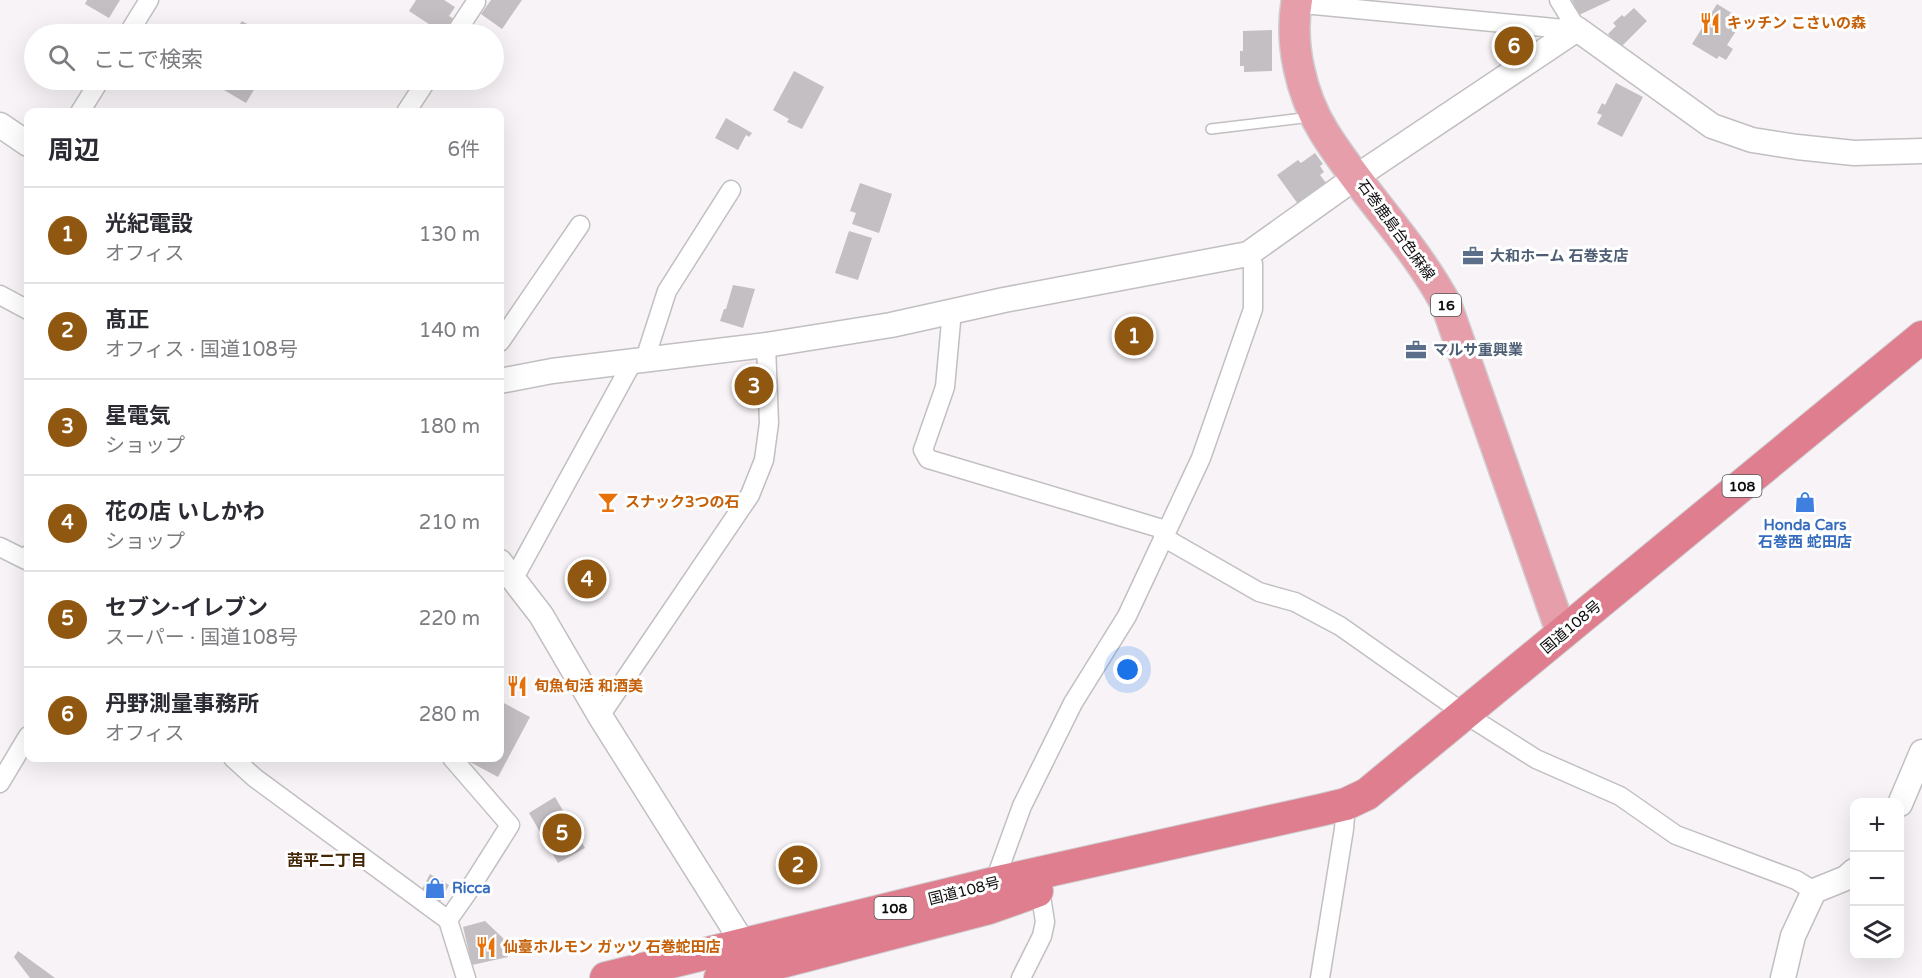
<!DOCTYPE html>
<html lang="ja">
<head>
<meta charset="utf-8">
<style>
	body { margin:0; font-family:"Varela Round","Noto Sans JP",sans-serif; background:#f2f2f3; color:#2b2b33 }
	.controls { position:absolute; right:18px; bottom:18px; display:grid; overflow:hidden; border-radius:12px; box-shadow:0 6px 24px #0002 }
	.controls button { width:54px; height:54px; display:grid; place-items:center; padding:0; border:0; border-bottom:2px solid #e1e1e2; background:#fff; color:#2b2b33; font:30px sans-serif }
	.you { position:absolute; left:1128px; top:670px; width:21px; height:21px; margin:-15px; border:4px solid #fff; border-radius:50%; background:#1a73e8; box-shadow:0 0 0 9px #1a73e833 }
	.badge { display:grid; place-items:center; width:39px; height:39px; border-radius:50%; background:#905710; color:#fff; font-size:20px; font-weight:700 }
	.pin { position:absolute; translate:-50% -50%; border:3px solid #fff; box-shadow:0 2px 6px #0006 }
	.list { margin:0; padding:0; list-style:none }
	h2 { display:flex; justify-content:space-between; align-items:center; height:78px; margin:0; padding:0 24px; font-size:26px }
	h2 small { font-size:20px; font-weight:400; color:#7c7c81 }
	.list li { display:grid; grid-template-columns:39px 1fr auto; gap:18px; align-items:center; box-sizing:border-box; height:96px; padding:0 24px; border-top:2px solid #e1e1e2 }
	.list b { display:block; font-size:22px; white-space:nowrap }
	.list p { margin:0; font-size:20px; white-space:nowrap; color:#7c7c81 }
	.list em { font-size:20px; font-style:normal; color:#7c7c81 }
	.icon { flex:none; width:33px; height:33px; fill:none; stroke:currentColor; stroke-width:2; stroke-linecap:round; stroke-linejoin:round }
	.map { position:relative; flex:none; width:1922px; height:978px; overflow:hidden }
	.search { position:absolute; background:#fff; box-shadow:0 6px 24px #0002; left:24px; top:24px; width:480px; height:66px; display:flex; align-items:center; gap:15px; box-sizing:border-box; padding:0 21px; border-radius:33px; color:#7c7c81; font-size:22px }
	.panel { position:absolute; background:#fff; box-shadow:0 6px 24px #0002; left:24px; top:108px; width:480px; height:654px; border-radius:12px }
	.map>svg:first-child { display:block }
</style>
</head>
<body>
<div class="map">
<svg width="1922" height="978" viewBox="0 0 1922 978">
	<rect width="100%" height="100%" fill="#f7f3f7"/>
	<!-- building -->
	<path fill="#c3bfc3" d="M87 0H120L109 18 85 4Z
		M416 0H444L455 7 449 16 454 19 444 34 409 11Z
		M491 0H522L502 29 481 14Z
		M1572 0H1611L1579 15Z
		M1717 4 1743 20 1727 45 1733 49 1726 60 1719 56 1717 59 1692 44Z
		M1634 8 1647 21 1621 47 1608 34 1616 26 1613 23 1622 15 1624 17Z
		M242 21 264 34H233Z
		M68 24 86 34H62Z
		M1272 30V71L1244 72V66H1240V51H1243V31Z
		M794 71 824 87 802 129 787 122 789 119 773 110Z
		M207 80H260L246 103Z
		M1616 83 1643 97 1622 137 1597 124 1602 115 1597 113 1602 103 1605 105Z
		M726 118 752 133 749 137 746 135 738 150 715 138Z
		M1315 153 1323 164 1320 166 1324 172 1320 175 1327 184 1298 204 1277 175 1298 160 1301 163Z
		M860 183 892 194 879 233 852 224 856 213 850 211Z
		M849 231 872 238 858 280 835 273Z
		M733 285 755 289 743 328 720 321 724 309H726Z
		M500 701 530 717 498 777 468 761 469 758H500Z
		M555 797 585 848 558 863 529 813Z
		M430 874 449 885 440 902 421 891Z
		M485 921 503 938 508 957 472 965 463 927Z
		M18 951 55 978H30L14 957Z"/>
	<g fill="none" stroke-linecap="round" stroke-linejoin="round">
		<defs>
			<path id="service" d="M1211 129 1311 117"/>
			<path id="minor" d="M1559 0 1577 29
				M1296 5H1314L1554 28 1577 29
				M128 34 149 0
				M455 34 476 2
				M80 112 100 80
				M406 112 427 80
				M0 295 28 310
				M952 311 945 387 923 450 928 459 1166 530
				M500 342 580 225
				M645 359 667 291 731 190
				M1163 537 1259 592 1295 602 1340 626 1465 714 1536 759 1620 796 1676 835 1796 880 1814 891
				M0 547 26 560 28 555
				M513 580 633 361
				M600 716 750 495 764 460 769 423 766 345
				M233 758 255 778 448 920 466 978
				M0 783 28 736
				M994 883 1022 806 1073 703 1127 616 1201 458 1253 309V264L1248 254
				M448 920 467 893 510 825 452 758
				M1021 978 1042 936 1045 922 1040 890
				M1320 978 1344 829 1346 804"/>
			<path id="tertiary" d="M0 125 28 144
				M500 381 552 371 766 345 891 325 1004 300 1248 254 1356 177 1577 29 1712 126 1752 140 1797 147 1854 153 1922 151
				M500 562 541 615 600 716 743 943 753 955
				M1900 804 1922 752
				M1783 978 1793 936 1814 891 1846 878 1854 871"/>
			<path id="primary" d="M1297 0C1289 43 1301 95 1324 132 1361 192 1412 241 1446 304L1562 634"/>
			<path id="trunk" d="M606 978 994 883 1321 810 1346 804 1367 794 1922 337
				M720 978 989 908 1037 891"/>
		</defs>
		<!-- service casing -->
		<use href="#service" stroke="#c2bfc2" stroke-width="12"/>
		<!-- minor casing -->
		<use href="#minor" stroke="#c2bfc2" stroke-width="21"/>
		<!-- tertiary casing -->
		<use href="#tertiary" stroke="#c2bfc2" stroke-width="27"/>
		<!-- primary casing -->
		<use href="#primary" stroke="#cfcecf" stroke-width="33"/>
		<!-- trunk casing -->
		<use href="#trunk" stroke="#cfcecf" stroke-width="34"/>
		<!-- service -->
		<use href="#service" stroke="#fff" stroke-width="9"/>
		<!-- minor -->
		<use href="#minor" stroke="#fff" stroke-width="18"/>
		<!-- tertiary -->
		<use href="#tertiary" stroke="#fff" stroke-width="24"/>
		<!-- primary -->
		<use href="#primary" stroke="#e69eab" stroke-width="30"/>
		<!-- trunk -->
		<use href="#trunk" stroke="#de7e8f" stroke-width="32"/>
	</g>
	<!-- icons -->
	<defs>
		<symbol id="restaurant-bare" viewBox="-9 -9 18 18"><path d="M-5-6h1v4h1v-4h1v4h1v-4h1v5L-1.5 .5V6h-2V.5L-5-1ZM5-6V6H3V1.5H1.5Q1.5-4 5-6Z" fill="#e8710a" stroke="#fff" stroke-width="2.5" paint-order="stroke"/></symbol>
		<symbol id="office-bare" viewBox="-9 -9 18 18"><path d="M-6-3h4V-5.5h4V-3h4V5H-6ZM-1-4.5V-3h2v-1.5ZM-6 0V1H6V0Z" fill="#5c6f8a" stroke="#fff" stroke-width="2.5" paint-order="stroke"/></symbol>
		<symbol id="bar-bare" viewBox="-9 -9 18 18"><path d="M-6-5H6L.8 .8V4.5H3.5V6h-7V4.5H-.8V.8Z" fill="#e8710a" stroke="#fff" stroke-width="2.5" paint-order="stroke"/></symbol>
		<symbol id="shop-bare" viewBox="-9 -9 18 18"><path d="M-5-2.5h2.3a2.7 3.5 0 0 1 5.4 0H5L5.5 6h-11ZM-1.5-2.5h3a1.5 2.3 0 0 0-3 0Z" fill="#3f7fe0" stroke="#fff" stroke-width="2.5" paint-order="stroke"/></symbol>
	</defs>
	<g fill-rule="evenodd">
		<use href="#restaurant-bare" x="1695" y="8" width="30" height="30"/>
		<use href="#office-bare" x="1458" y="241" width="30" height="30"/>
		<use href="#office-bare" x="1401" y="335" width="30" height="30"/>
		<use href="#bar-bare" x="593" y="487" width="30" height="30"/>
		<use href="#shop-bare" x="1790" y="487" width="30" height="30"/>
		<use href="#restaurant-bare" x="502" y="671" width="30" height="30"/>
		<use href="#shop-bare" x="420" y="873" width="30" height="30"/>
		<use href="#restaurant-bare" x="471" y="932" width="30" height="30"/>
	</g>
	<g text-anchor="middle" stroke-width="6" stroke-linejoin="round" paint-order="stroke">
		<!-- shield labels -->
		<g fill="#fff" stroke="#565556" stroke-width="1.5">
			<rect x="1431" y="294" width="30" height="22" rx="4.5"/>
			<rect x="1722.5" y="475" width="39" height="22" rx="4.5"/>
			<rect x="874.5" y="897" width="39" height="22" rx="4.5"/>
		</g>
		<g font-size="14" font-weight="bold" fill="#0e0c0d">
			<text x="1446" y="310">16</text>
			<text x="1742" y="491">108</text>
			<text x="894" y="913">108</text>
		</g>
		<!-- food labels -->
		<g font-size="15" font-weight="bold" fill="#c56008" stroke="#fff" text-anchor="start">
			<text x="1727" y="28">キッチン こさいの森</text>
			<text x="625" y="507">スナック3つの石</text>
			<text x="534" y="691">旬魚旬活 和酒美</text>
			<text x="503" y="952">仙臺ホルモン ガッツ 石巻蛇田店</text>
		</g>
		<!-- street labels -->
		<g font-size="15" fill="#0e0c0d" stroke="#fff">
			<text transform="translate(1396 230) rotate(54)" y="5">石巻鹿島台色麻線</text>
			<text transform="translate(1571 627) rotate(-40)" y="5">国道108号</text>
			<text transform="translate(964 891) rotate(-14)" y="5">国道108号</text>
		</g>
		<!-- service labels -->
		<g font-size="15" font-weight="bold" fill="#4e5e75" stroke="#fff" text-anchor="start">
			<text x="1490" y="261">大和ホーム 石巻支店</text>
			<text x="1433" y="355">マルサ重興業</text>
		</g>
		<!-- shop labels -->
		<g font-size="15" font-weight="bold" fill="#366cbe" stroke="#fff">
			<text x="1805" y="530">Honda Cars<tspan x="1805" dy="17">石巻西 蛇田店</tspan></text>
			<text x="452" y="893" text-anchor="start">Ricca</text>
		</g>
		<!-- neighbourhood labels -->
		<g font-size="16" font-weight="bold" fill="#432707" stroke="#fff">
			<text x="327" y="866">茜平二丁目</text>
		</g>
	</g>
</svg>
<div class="controls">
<button>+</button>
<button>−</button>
<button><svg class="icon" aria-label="layers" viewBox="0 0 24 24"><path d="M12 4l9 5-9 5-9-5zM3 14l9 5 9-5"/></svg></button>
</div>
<div class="you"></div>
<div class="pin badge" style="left:1134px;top:336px">1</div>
<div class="pin badge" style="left:798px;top:865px">2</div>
<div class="pin badge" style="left:754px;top:386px">3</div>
<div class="pin badge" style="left:587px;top:579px">4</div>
<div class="pin badge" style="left:562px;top:833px">5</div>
<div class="pin badge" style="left:1514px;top:46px">6</div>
<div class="search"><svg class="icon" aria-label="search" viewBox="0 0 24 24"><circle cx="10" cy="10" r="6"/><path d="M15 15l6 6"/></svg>ここで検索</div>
<section class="panel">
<h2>周辺<small>6件</small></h2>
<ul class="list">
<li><span class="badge">1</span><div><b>光紀電設</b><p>オフィス</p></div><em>130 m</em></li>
<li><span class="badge">2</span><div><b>髙正</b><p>オフィス · 国道108号</p></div><em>140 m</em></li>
<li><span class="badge">3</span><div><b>星電気</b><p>ショップ</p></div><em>180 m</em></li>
<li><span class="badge">4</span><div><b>花の店 いしかわ</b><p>ショップ</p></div><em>210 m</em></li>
<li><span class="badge">5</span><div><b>セブン-イレブン</b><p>スーパー · 国道108号</p></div><em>220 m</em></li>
<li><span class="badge">6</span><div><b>丹野測量事務所</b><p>オフィス</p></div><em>280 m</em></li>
</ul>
</section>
</div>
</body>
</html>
